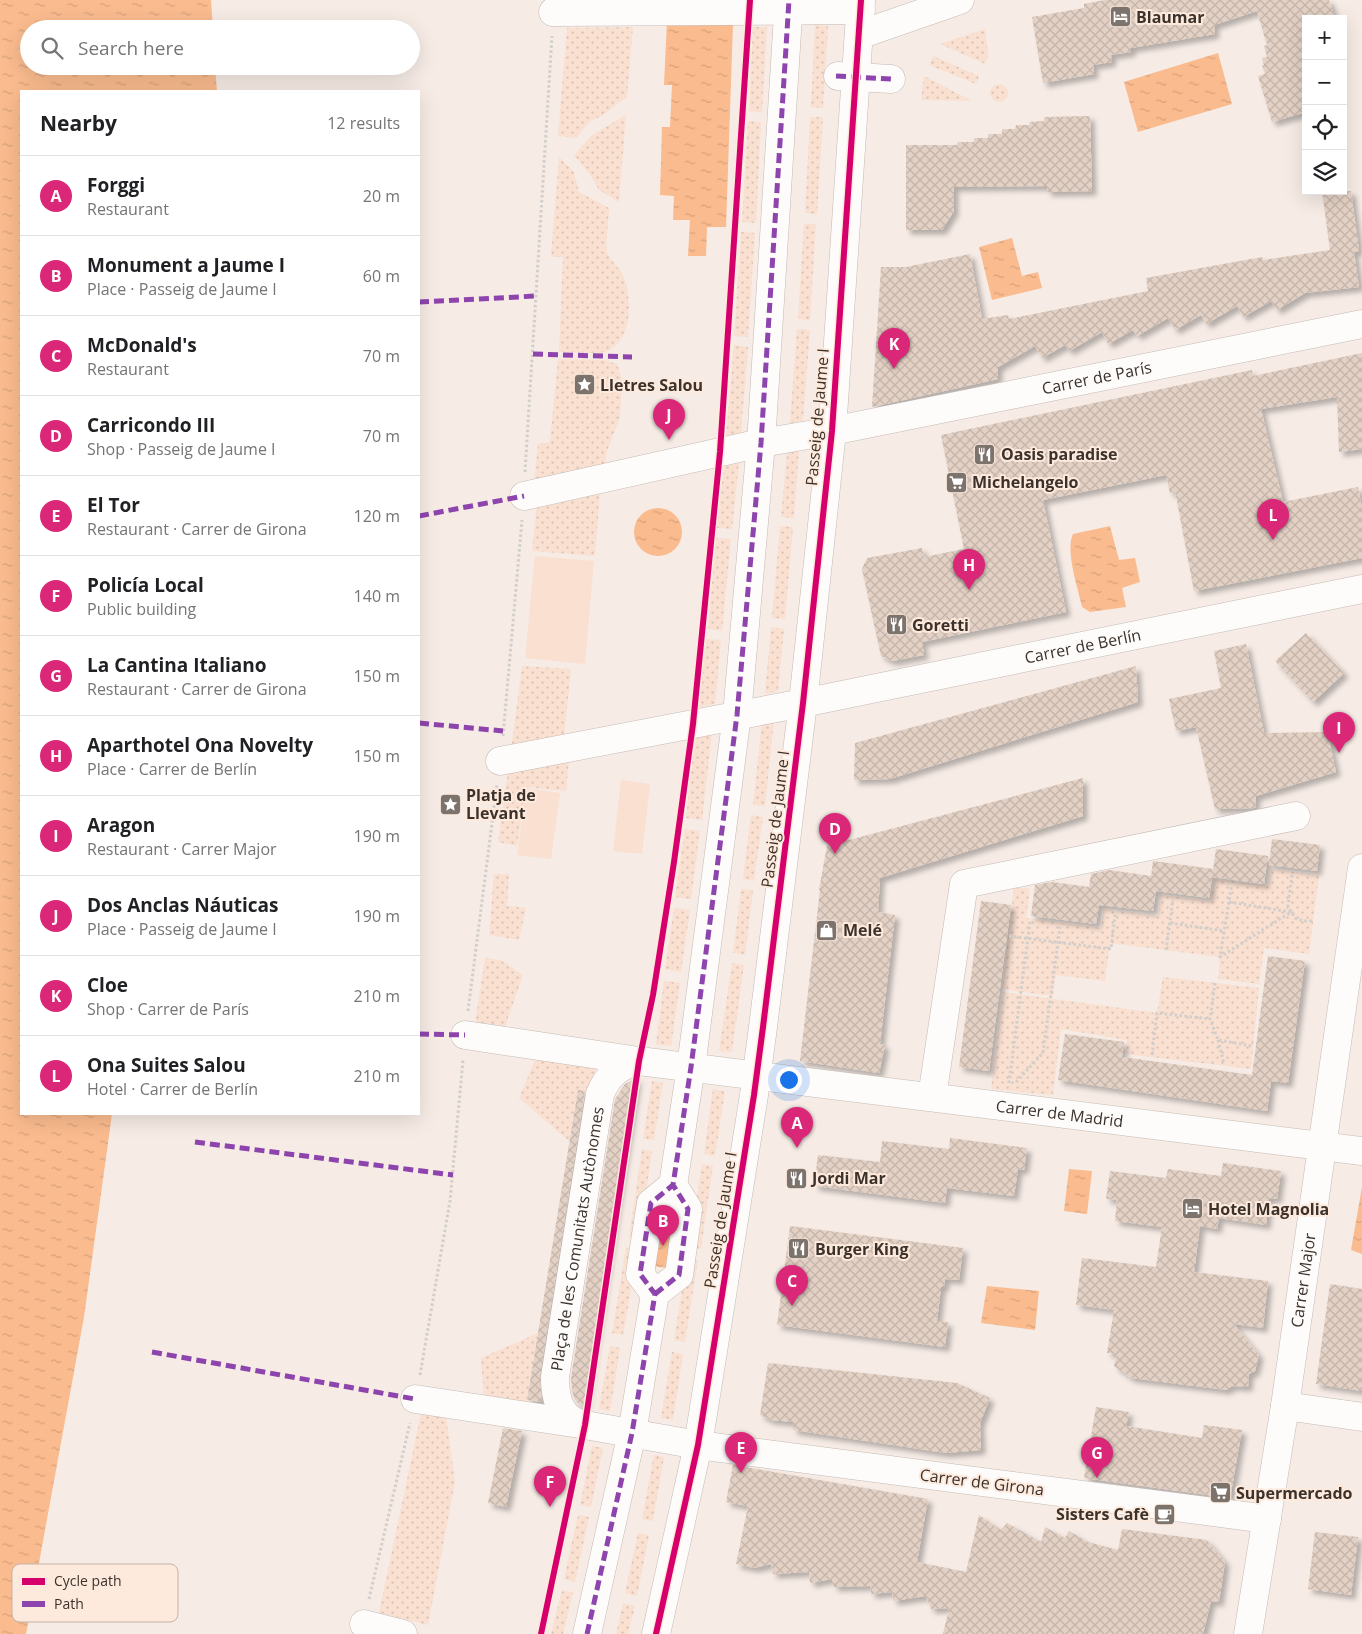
<!DOCTYPE html>
<html lang="en">
<head>
<meta charset="utf-8">
<style>
	body { margin:0; font-family:"Open Sans",sans-serif; background:#f2f2f2; color:#202124 }
	.controls { position:absolute; right:15px; top:15px; display:grid; overflow:hidden; border-radius:0px; box-shadow:0 5px 20px #0002 }
	.controls button { width:45px; height:45px; display:grid; place-items:center; padding:0; border:0; border-bottom:1px solid #e0e0e0; background:#fff; color:#202124; font:25px sans-serif }
	.you { position:absolute; left:788px; top:1079px; width:18px; height:18px; margin:-12px; border:4px solid #fff; border-radius:50%; background:#1a73e8; box-shadow:0 0 0 8px #1a73e833 }
	.badge { display:grid; place-items:center; width:32px; height:32px; border-radius:50%; background:#db2777; color:#fff; font-size:16px; font-weight:700 }
	.pin { position:absolute; translate:-50% -41px; filter:drop-shadow(0 1px 2px #0008) }
	.pin::after { content:''; position:absolute; top:26px; width:18px; height:15px; background:inherit; clip-path:polygon(0 0,100% 0,50% 100%) }
	.list { margin:0; padding:0; list-style:none }
	h2 { display:flex; justify-content:space-between; align-items:center; height:65px; margin:0; padding:0 20px; font-size:21px }
	h2 small { font-size:16px; font-weight:400; color:#757577 }
	.list li { display:grid; grid-template-columns:32px 1fr auto; gap:15px; align-items:center; box-sizing:border-box; height:80px; padding:0 20px; border-top:1px solid #e0e0e0 }
	.list b { display:block; font-size:19px; white-space:nowrap }
	.list p { margin:0; font-size:16px; white-space:nowrap; color:#757577 }
	.list em { font-size:16px; font-style:normal; color:#757577 }
	.icon { flex:none; width:28px; height:28px; fill:none; stroke:currentColor; stroke-width:2; stroke-linecap:round; stroke-linejoin:round }
	.map { position:relative; flex:none; width:1362px; height:1634px; overflow:hidden }
	.search { position:absolute; background:#fff; box-shadow:0 5px 20px #0002; left:20px; top:20px; width:400px; height:55px; display:flex; align-items:center; gap:12px; box-sizing:border-box; padding:0 18px; border-radius:28px; color:#757577; font-size:19px }
	.panel { position:absolute; background:#fff; box-shadow:0 5px 20px #0002; left:20px; top:90px; width:400px; height:1025px; border-radius:0px }
	.map>svg:first-child { display:block }
</style>
</head>
<body>
<div class="map">
<svg width="1362" height="1634" viewBox="0 0 1362 1634">
	<defs>
		<pattern id="park-dots" width="8" height="8" patternUnits="userSpaceOnUse" patternTransform="scale(1.25)"><rect width="8" height="8" fill="#f9e0d1"/><path d="M2 2h.1M6 6h.1" fill="none" stroke="#d6c1b4" stroke-width="1.8" stroke-linecap="round"/></pattern>
		<pattern id="water-ripples" width="26" height="14" patternUnits="userSpaceOnUse" patternTransform="scale(1.25)"><rect width="26" height="14" fill="#fabb8e"/><path d="M2 4q2-2 4 0t4 0M15 11q2-2 4 0t4 0" fill="none" stroke="#d7a17b"/></pattern>
		<pattern id="building-cross-hatch" width="8" height="8" patternUnits="userSpaceOnUse" patternTransform="scale(1.25)"><rect width="8" height="8" fill="#e4d1c5"/><path d="M0 0l8 8M0 8l8-8" fill="none" stroke="#c4b4a9"/></pattern>
		<filter id="shadow"><feDropShadow dx="4.5" dy="4.5" stdDeviation="2.5" flood-color="#0004"/></filter>
	</defs>
	<rect width="100%" height="100%" fill="#f6ebe5"/>
	<!-- grass -->
	<path fill="#f9e0d1" d="M535 556 594 561 585 664 525 658Z
		M621 780 650 784 642 854 613 851Z
		M526 788 560 793 551 859 517 855Z"/>
	<!-- park -->
	<path fill="url(#park-dots)" d="M815 25 828 26 823 108 811 107Z
		M633 27 627 97 602 116 590 121 576 138 558 136 567 28Z
		M753 27H767L762 112 749 111Z
		M985 29 988 55 985 64 940 44Z
		M933 56 979 76 976 84 929 65Z
		M924 76 972 101 921 100Z
		M990 93a9 9 0 1 1 18 0a9 9 0 1 1-18 0Z
		M626 115 619 202 599 190 589 173 574 155 592 135Z
		M810 117H823L817 214 805 213Z
		M748 121 761 122 756 223 742 222Z
		M559 157 574 172 579 192 609 208C609 216 605 248 607 253 612 262 621 269 624 278 632 300 633 344 604 352 594 354 570 352 559 352L563 257H551Z
		M804 224H816L810 320 798 319Z
		M741 232 755 233 748 337 734 336Z
		M797 329 810 330 803 421 790 423Z
		M734 345 748 347 741 433 726 437Z
		M558 359 604 360 617 364 620 372 622 381 620 417 607 451 605 466 534 483 538 444 550 442Z
		M799 450 794 518 781 517 787 453Z
		M739 463 732 529 717 528 724 466Z
		M600 492 595 556 532 551 537 503Z
		M780 526 793 527 785 619 772 618Z
		M716 538 731 539 722 631 708 629Z
		M771 627 784 629 778 691 765 694Z
		M706 639 721 640 715 704 699 707Z
		M522 666 571 669 564 737 511 750Z
		M774 719 765 806 753 805 762 722Z
		M712 732 702 820 686 818 695 735Z
		M569 760 566 791 526 787 517 846 498 842 508 772Z
		M751 815 763 817 754 881 743 879Z
		M685 829 700 831 691 899 675 897Z
		M1271 869 1319 875 1309 954 1264 948 1259 984 1218 979 1220 957 1110 943 1105 981 1056 975 1053 996 1002 989 1014 887 1030 889 1026 918 1101 928 1104 909 1158 916 1161 895 1211 901 1214 879 1268 886Z
		M494 874H509L507 906 526 908 519 940 489 935Z
		M741 889 753 890 745 955 733 953Z
		M674 908 690 910 681 972 665 969Z
		M485 958 501 960 523 975 504 1029 475 1024Z
		M732 963 744 965 732 1052 719 1051Z
		M1163 977 1259 988 1251 1069 1126 1054 1127 1040 1061 1029 1053 1095 991 1089 1003 992 1157 1013Z
		M664 981 680 983 671 1046 656 1044Z
		M536 1058 596 1068 593 1092 578 1090 569 1141 519 1098Z
		M652 1081 663 1083 654 1140 643 1139Z
		M713 1089 725 1091 715 1156 704 1154Z
		M642 1149 652 1151 639 1239 629 1238Z
		M702 1164 713 1166 701 1249 689 1248Z
		M626 1248 638 1250 623 1335 612 1333Z
		M687 1259 698 1260 685 1342 674 1340Z
		M538 1333 526 1405 484 1399 481 1358Z
		M610 1346 620 1348 610 1411 599 1409Z
		M672 1352 683 1354 673 1420 661 1418Z
		M421 1413 446 1417 455 1482 428 1625 379 1613Z
		M592 1446 603 1448 591 1507 580 1505Z
		M654 1455 664 1457 653 1521 642 1519Z
		M578 1515 589 1517 575 1582 564 1579Z
		M638 1533 649 1535 637 1596 625 1593Z
		M562 1590 573 1593 563 1634H551Z
		M623 1603 635 1606 628 1634H616Z"/>
	<!-- water -->
	<path fill="url(#water-ripples)" d="M0 0H211L213 29H29V66H215L217 91H21V1114H112L84 1317 26 1634H0Z
		M667 21 733 24 726 227H707L706 256H688L690 220H673L674 196 660 195 662 127H670L672 85H664Z
		M1218 53 1232 104 1138 132 1124 82Z
		M1012 238 1022 276 1038 272 1042 288 992 300 979 247Z
		M634 532a24 24 0 1 1 48 0a24 24 0 1 1-48 0Z
		M1110 526 1119 560 1135 558 1140 582 1122 588 1126 607 1090 612 1082 607C1078 588 1065 551 1073 534Z
		M1069 1169 1092 1171 1087 1214 1064 1211Z
		M1362 1187V1254L1351 1250Z
		M658 1226 674 1228 667 1268 652 1266Z
		M987 1286 1039 1291 1035 1330 981 1323Z"/>
	<!-- building -->
	<path fill="url(#building-cross-hatch)" filter="url(#shadow)" d="M1105 0H1329L1335 19H1306V112L1272 122 1258 76 1265 74 1262 65H1264L1262 58 1267 57 1264 46 1267 45 1257 11 1214 25 1215 34 1131 48V52L1111 55 1112 62 1093 65 1094 74 1043 83 1032 17 1084 8V4Z
		M1090 116 1092 191 1047 192V186L954 187V211L942 230H906V145H957L958 142H974V138H988V134H1002V129H1015L1016 125H1030L1029 122 1044 121V117Z
		M1322 191H1351L1359 251 1354 252 1359 287 1305 293 1277 310 1271 301 1243 317 1237 306 1206 324 1201 315 1175 330 1168 318 1137 336 1133 330 1108 344 1102 332 1069 351 1065 345 1042 358 1035 346 998 367V379L872 407 881 267H906L970 254 982 319 1008 315 1009 319 1148 291 1146 278 1262 257 1263 260 1330 250Z
		M1362 353V449L1339 452 1337 397 1261 409 1283 502 1358 487 1362 509V558L1194 591 1175 491 1170 493 1166 475 1043 500 1066 612 922 642 924 655 892 661 881 656 862 569 867 558 922 548 924 557 964 549 941 435 1252 370 1253 376Z
		M1306 633 1344 673 1313 702 1275 661Z
		M1246 644 1264 733 1331 732 1330 744 1336 772 1256 796 1255 808 1215 809 1196 727 1176 731 1169 699 1221 688 1214 651Z
		M1136 666 1138 702 890 779 854 780 855 743Z
		M1083 778V816L880 878 878 912 895 915 880 1044 885 1045 879 1073 800 1061 820 890H819L828 840H849Z
		M1272 839 1320 845 1317 871 1269 865Z
		M1216 849 1268 856 1264 884 1212 877Z
		M1153 861 1213 869 1209 898 1156 891 1153 911 1099 905 1096 924 1031 916 1035 885 1052 882 1089 887 1091 874 1109 870 1151 876Z
		M981 901 1011 905 989 1071 959 1067Z
		M1268 956 1305 961 1288 1083 1271 1081 1267 1111 1058 1080 1065 1034 1124 1042 1122 1057 1252 1075Z
		M637 1078 584 1408 575 1400 572 1391 571 1378 615 1099 625 1084Z
		M578 1090 585 1091 540 1375 542 1402 527 1400Z
		M950 1138 1027 1148 1024 1170 1018 1169 1014 1196 947 1188 945 1203 814 1186 818 1155 880 1162 882 1141 949 1149Z
		M1223 1163 1281 1171 1277 1199 1269 1198 1266 1225 1219 1218 1217 1229 1200 1226 1194 1272 1268 1281 1263 1328 1234 1324 1259 1355 1255 1371 1249 1374 1248 1387 1232 1386 1226 1390 1131 1378 1114 1366 1117 1354 1107 1353 1114 1310 1076 1305 1082 1258 1156 1267 1162 1227 1115 1221 1117 1200 1106 1199 1110 1171 1166 1178 1168 1169 1221 1176Z
		M790 1226 963 1248 959 1280 945 1279 944 1287H941L937 1321 948 1322 945 1347 777 1325Z
		M1330 1284 1362 1289V1391L1316 1384Z
		M768 1363 957 1383 990 1398 980 1423 981 1450 946 1453 793 1430V1422L771 1420 760 1415Z
		M1096 1407 1129 1412 1126 1426 1202 1438 1204 1425 1242 1430 1230 1498 1084 1478Z
		M503 1428 522 1431 506 1507 488 1503Z
		M733 1465 928 1499 917 1562 966 1572 979 1515 1001 1530 1007 1523 1041 1542 1045 1527 1065 1538 1069 1531 1088 1542 1118 1550 1122 1529 1207 1540 1225 1562 1219 1602 1211 1601 1203 1634H943L949 1608 931 1609 926 1596 893 1601 892 1592 871 1594 870 1586 834 1587 832 1579 810 1583 809 1572 773 1574 771 1564 754 1568 736 1564 748 1506 726 1502Z
		M1315 1532 1358 1537 1351 1595 1308 1589Z"/>
	<g fill="none" stroke-linecap="round" stroke-linejoin="round">
		<defs>
			<g id="minor">
				<path d="M553 12 861 10"/>
				<path d="M859 35 960 0"/>
				<path d="M838 76 891 79"/>
				<path id="s1" d="M524 496 761 443 832 431 1362 324"/>
				<path id="s2" d="M500 761 803 703 1362 589"/>
				<path d="M465 1035 639 1061"/>
				<path d="M932 1097 964 884 1296 816"/>
				<path d="M655 1294 679 1275 688 1209 673 1185"/>
				<path d="M415 1399 580 1424"/>
				<path d="M1285 1406 1362 1417"/>
				<path id="s3" d="M1267 1519 698 1445 585 1425C560 1420 555 1400 555 1377L600 1094C608 1075 619 1065 639 1061L1362 1151"/>
				<path d="M364 1624 403 1634"/>
				<path d="M587 1634 632 1433 655 1294 640 1274 651 1203 673 1185 691 1067 737 715 761 443 789 0"/>
				<path d="M656 1634 698 1445 754 1095 763 1027 803 703 832 431 861 0"/>
				<path id="s4" d="M1248 1634 1285 1406 1362 868"/>
			</g>
		</defs>
		<!-- minor casing -->
		<use href="#minor" stroke="#c3bab4" stroke-width="29"/>
		<!-- path -->
		<path stroke="#d1cecb" stroke-width="3" stroke-dasharray="2.5 2.5" stroke-linecap="butt" d="M525 472 552 36
			M503 736 522 520
			M1292 875 1288 906 1295 918 1303 921H1313
			M1229 902 1291 912 1220 957 1232 883
			M1170 923 1224 931
			M1009 936 1111 949 1116 908
			M1166 950 1173 899
			M1215 983 1210 1019 1218 1040 1252 1046
			M468 1011 497 784
			M1218 1040 1224 1064
			M1152 1055 1157 1013 1210 1019
			M1016 1082 1043 1053 1060 927
			M1009 1083 1030 922
			M420 1375 450 1201 463 1060
			M369 1599 410 1423"/>
		<!-- minor -->
		<use href="#minor" stroke="#fefcfb" stroke-width="28"/>
		<!-- quiet -->
		<path stroke="#8e44ad" stroke-width="5" stroke-dasharray="10 5" stroke-linecap="butt" d="M836 76 891 79
			M419 302 536 296
			M533 354 632 357
			M419 516 524 496
			M419 723 503 731
			M419 1034 465 1035
			M195 1142 453 1175
			M655 1294 679 1275 688 1209 673 1185
			M152 1352 415 1399
			M587 1634 632 1433 655 1294 640 1274 651 1203 673 1185 691 1067 737 715 761 443 789 0"/>
		<defs>
			<path id="cycleway" d="M541 1634 585 1425 639 1061 653 995 674 862 693 724 720 452 750 0
				M656 1634 698 1445 754 1095 763 1027 803 703 832 431 861 0"/>
		</defs>
		<!-- cycleway casing -->
		<use href="#cycleway" stroke="#feeadd" stroke-width="9"/>
		<!-- cycleway -->
		<use href="#cycleway" stroke="#d6006c" stroke-width="6"/>
	</g>
	<!-- icons -->
	<defs>
		<symbol id="hotel-square" viewBox="-11 -11 22 22"><rect x="-9" y="-9" width="18" height="18" rx="4" fill="#7d736d" stroke="#feeadd"/><path d="M-6-4.5h1.5V1H6V5H4.5V3h-9V5H-6ZM-4 0a1.8 1.8 0 1 1 3.6 0ZM.5 0V-2.5h3Q6-2.5 6 0Z" fill="#fff"/></symbol>
		<symbol id="sight-square" viewBox="-11 -11 22 22"><rect x="-9" y="-9" width="18" height="18" rx="4" fill="#7d736d" stroke="#feeadd"/><path d="M0-6L1.8-2.2L6-1.7L2.9 1.2L3.7 5.4L0 3.3L-3.7 5.4L-2.9 1.2L-6-1.7L-1.8-2.2Z" fill="#fff"/></symbol>
		<symbol id="restaurant-square" viewBox="-11 -11 22 22"><rect x="-9" y="-9" width="18" height="18" rx="4" fill="#7d736d" stroke="#feeadd"/><path d="M-5-6h1v4h1v-4h1v4h1v-4h1v5L-1.5 .5V6h-2V.5L-5-1ZM5-6V6H3V1.5H1.5Q1.5-4 5-6Z" fill="#fff"/></symbol>
		<symbol id="supermarket-square" viewBox="-11 -11 22 22"><rect x="-9" y="-9" width="18" height="18" rx="4" fill="#7d736d" stroke="#feeadd"/><path d="M-6-5.5h2.5l.6 2H6L4.5 2H-2.5L-4.4-4H-6ZM-1.5 3.2a1.3 1.3 0 1 0 .1 0ZM3 3.2a1.3 1.3 0 1 0 .1 0Z" fill="#fff"/></symbol>
		<symbol id="shop-square" viewBox="-11 -11 22 22"><rect x="-9" y="-9" width="18" height="18" rx="4" fill="#7d736d" stroke="#feeadd"/><path d="M-5-2.5h2.3a2.7 3.5 0 0 1 5.4 0H5L5.5 6h-11ZM-1.5-2.5h3a1.5 2.3 0 0 0-3 0Z" fill="#fff"/></symbol>
		<symbol id="cafe-square" viewBox="-11 -11 22 22"><rect x="-9" y="-9" width="18" height="18" rx="4" fill="#7d736d" stroke="#feeadd"/><path d="M-5.5-4.5H6V0H3Q3 3.5 0 3.5H-2.5Q-5.5 3.5-5.5 0ZM3-3.2v2h1.7v-2ZM-6 4.5H4V6H-6Z" fill="#fff"/></symbol>
	</defs>
	<g fill-rule="evenodd">
		<use href="#hotel-square" x="1108" y="4" width="25" height="25"/>
		<use href="#sight-square" x="572" y="372" width="25" height="25"/>
		<use href="#restaurant-square" x="972" y="442" width="25" height="25"/>
		<use href="#supermarket-square" x="944" y="470" width="25" height="25"/>
		<use href="#restaurant-square" x="884" y="612" width="25" height="25"/>
		<use href="#sight-square" x="438" y="792" width="25" height="25"/>
		<use href="#shop-square" x="814" y="918" width="25" height="25"/>
		<use href="#restaurant-square" x="784" y="1166" width="25" height="25"/>
		<use href="#hotel-square" x="1180" y="1196" width="25" height="25"/>
		<use href="#restaurant-square" x="786" y="1236" width="25" height="25"/>
		<use href="#supermarket-square" x="1208" y="1480" width="25" height="25"/>
		<use href="#cafe-square" x="1152" y="1502" width="25" height="25"/>
	</g>
	<g text-anchor="middle" stroke-width="4" stroke-linejoin="round" paint-order="stroke">
		<!-- poi labels -->
		<g font-size="16" font-weight="bold" fill="#3c322c" stroke="#feeadd" text-anchor="start">
			<text x="1136" y="23">Blaumar</text>
			<text x="600" y="391">Lletres Salou</text>
			<text x="1001" y="460">Oasis paradise</text>
			<text x="972" y="488">Michelangelo</text>
			<text x="912" y="631">Goretti</text>
			<text x="466" y="801">Platja de<tspan x="466" dy="18">Llevant</tspan></text>
			<text x="843" y="936">Melé</text>
			<text x="812" y="1184">Jordi Mar</text>
			<text x="1208" y="1215">Hotel Magnolia</text>
			<text x="815" y="1255">Burger King</text>
			<text x="1236" y="1499">Supermercado</text>
			<text x="1149" y="1520" text-anchor="end">Sisters Cafè</text>
		</g>
		<!-- street labels -->
		<g font-size="16" fill="#3c322c" stroke="#feeadd">
			<text dy="6" stroke="none"><textPath href="#s1" startOffset="585">Carrer de París</textPath></text>
			<text transform="translate(817 417) rotate(-85)" y="6">Passeig de Jaume I</text>
			<text dy="6" stroke="none"><textPath href="#s2" startOffset="594">Carrer de Berlín</textPath></text>
			<text transform="translate(775 819) rotate(-83)" y="6">Passeig de Jaume I</text>
			<text dy="6" stroke="none"><textPath href="#s3" startOffset="1515">Carrer de Madrid</textPath></text>
			<text transform="translate(720 1220) rotate(-81)" y="6">Passeig de Jaume I</text>
			<text dy="6" stroke="none"><textPath href="#s3" startOffset="891">Plaça de les Comunitats Autònomes</textPath></text>
			<text dy="6" stroke="none"><textPath href="#s4" startOffset="358">Carrer Major</textPath></text>
			<text transform="translate(982 1482) rotate(7)" y="6">Carrer de Girona</text>
		</g>
	</g>
	<!-- legend -->
	<rect x="12" y="1564" width="166" height="58" rx="8" fill="#feeadd" stroke="#c4b3a8" stroke-width="1"/>
	<rect x="22" y="1578" width="23" height="7" fill="#d6006c"/>
	<rect x="22" y="1601" width="23" height="6" fill="#8e44ad"/>
	<g font-size="14" fill="#3c322c">
		<text x="54" y="1586">Cycle path</text>
		<text x="54" y="1609">Path</text>
	</g>
</svg>
<div class="controls">
<button>+</button>
<button>−</button>
<button><svg class="icon" aria-label="locate" viewBox="0 0 24 24"><circle cx="12" cy="12" r="6"/><path d="M12 2v4M12 18v4M2 12h4M18 12h4"/></svg></button>
<button><svg class="icon" aria-label="layers" viewBox="0 0 24 24"><path d="M12 4l9 5-9 5-9-5zM3 14l9 5 9-5"/></svg></button>
</div>
<div class="you"></div>
<div class="pin badge" style="left:797px;top:1148px">A</div>
<div class="pin badge" style="left:663px;top:1246px">B</div>
<div class="pin badge" style="left:792px;top:1306px">C</div>
<div class="pin badge" style="left:835px;top:854px">D</div>
<div class="pin badge" style="left:741px;top:1473px">E</div>
<div class="pin badge" style="left:550px;top:1507px">F</div>
<div class="pin badge" style="left:1097px;top:1478px">G</div>
<div class="pin badge" style="left:969px;top:590px">H</div>
<div class="pin badge" style="left:1339px;top:753px">I</div>
<div class="pin badge" style="left:669px;top:440px">J</div>
<div class="pin badge" style="left:894px;top:369px">K</div>
<div class="pin badge" style="left:1273px;top:540px">L</div>
<div class="search"><svg class="icon" aria-label="search" viewBox="0 0 24 24"><circle cx="10" cy="10" r="6"/><path d="M15 15l6 6"/></svg>Search here</div>
<section class="panel">
<h2>Nearby<small>12 results</small></h2>
<ul class="list">
<li><span class="badge">A</span><div><b>Forggi</b><p>Restaurant</p></div><em>20 m</em></li>
<li><span class="badge">B</span><div><b>Monument a Jaume I</b><p>Place · Passeig de Jaume I</p></div><em>60 m</em></li>
<li><span class="badge">C</span><div><b>McDonald's</b><p>Restaurant</p></div><em>70 m</em></li>
<li><span class="badge">D</span><div><b>Carricondo III</b><p>Shop · Passeig de Jaume I</p></div><em>70 m</em></li>
<li><span class="badge">E</span><div><b>El Tor</b><p>Restaurant · Carrer de Girona</p></div><em>120 m</em></li>
<li><span class="badge">F</span><div><b>Policía Local</b><p>Public building</p></div><em>140 m</em></li>
<li><span class="badge">G</span><div><b>La Cantina Italiano</b><p>Restaurant · Carrer de Girona</p></div><em>150 m</em></li>
<li><span class="badge">H</span><div><b>Aparthotel Ona Novelty</b><p>Place · Carrer de Berlín</p></div><em>150 m</em></li>
<li><span class="badge">I</span><div><b>Aragon</b><p>Restaurant · Carrer Major</p></div><em>190 m</em></li>
<li><span class="badge">J</span><div><b>Dos Anclas Náuticas</b><p>Place · Passeig de Jaume I</p></div><em>190 m</em></li>
<li><span class="badge">K</span><div><b>Cloe</b><p>Shop · Carrer de París</p></div><em>210 m</em></li>
<li><span class="badge">L</span><div><b>Ona Suites Salou</b><p>Hotel · Carrer de Berlín</p></div><em>210 m</em></li>
</ul>
</section>
</div>
</body>
</html>
